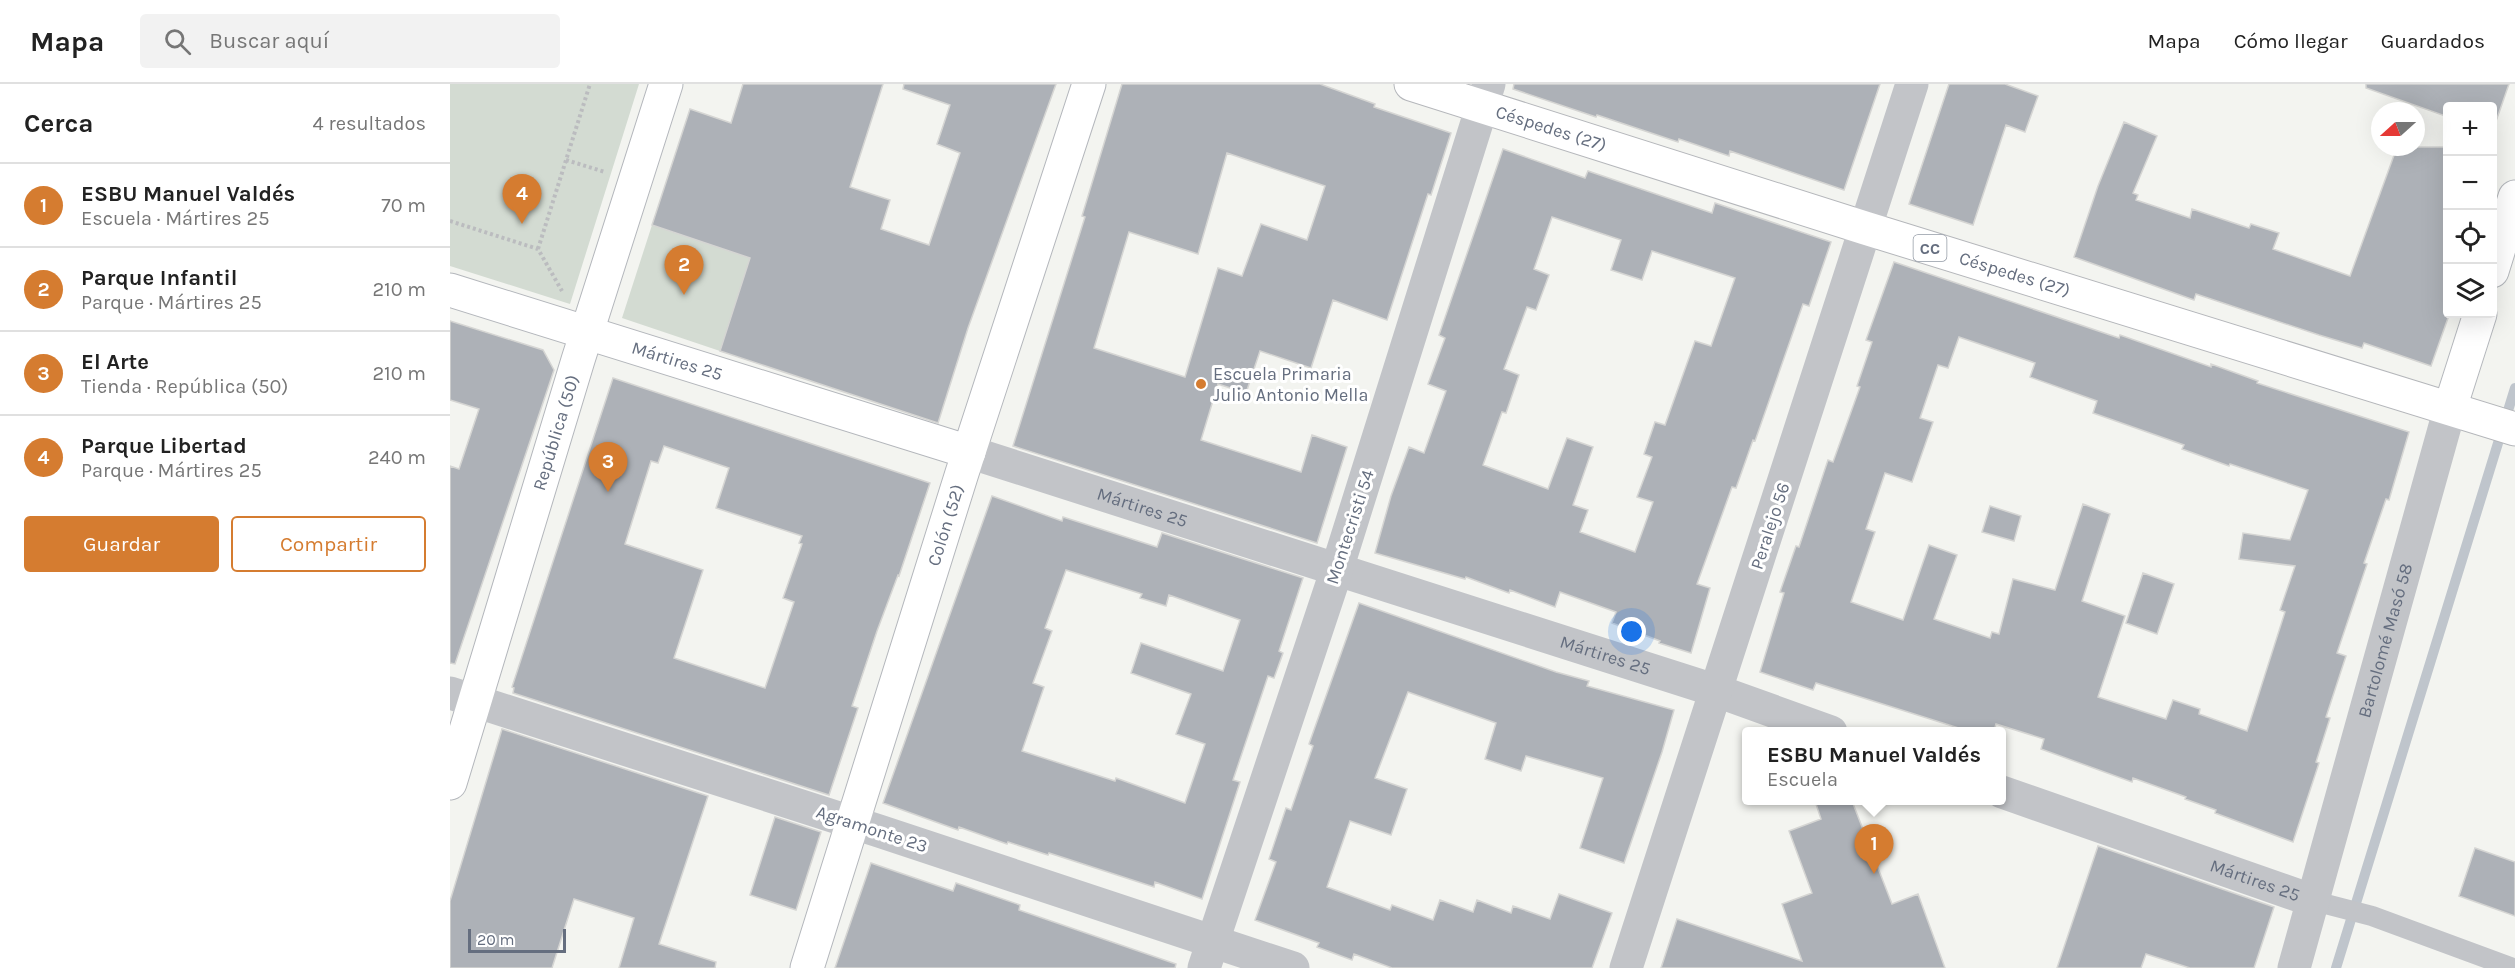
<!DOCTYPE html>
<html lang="es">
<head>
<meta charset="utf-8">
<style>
	body { margin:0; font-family:Karla,sans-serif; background:#f2f2f2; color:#222 }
	.controls { position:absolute; right:18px; top:18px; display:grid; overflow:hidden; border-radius:6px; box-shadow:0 6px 24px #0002 }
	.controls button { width:54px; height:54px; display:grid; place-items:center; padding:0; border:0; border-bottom:2px solid #e0e0e0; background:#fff; color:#222; font:30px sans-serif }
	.compass { position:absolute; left:1921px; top:18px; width:54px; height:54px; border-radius:50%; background:#fff; box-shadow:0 6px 24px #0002; rotate:249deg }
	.scale { position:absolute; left:18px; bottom:15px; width:98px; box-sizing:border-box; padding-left:6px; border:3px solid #656e7f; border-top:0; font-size:16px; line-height:21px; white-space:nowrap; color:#656e7f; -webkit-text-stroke:4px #fff; paint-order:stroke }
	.you { position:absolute; left:1182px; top:548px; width:21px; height:21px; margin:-15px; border:4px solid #fff; border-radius:50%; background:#1a73e8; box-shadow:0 0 0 9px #1a73e833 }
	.badge { display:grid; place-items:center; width:39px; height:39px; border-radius:50%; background:#d57c30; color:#fff; font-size:20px; font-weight:700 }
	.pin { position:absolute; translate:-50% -50px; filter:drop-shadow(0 2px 3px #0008) }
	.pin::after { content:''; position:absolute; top:32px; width:21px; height:18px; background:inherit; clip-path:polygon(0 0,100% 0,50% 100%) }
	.popup { position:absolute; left:1292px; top:643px; width:264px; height:78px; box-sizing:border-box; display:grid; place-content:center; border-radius:6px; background:#fff; filter:drop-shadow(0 2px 4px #0005); font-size:20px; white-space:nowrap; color:#767676 }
	.popup b { font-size:22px; color:#222 }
	.popup::after { content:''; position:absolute; left:50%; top:100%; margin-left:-12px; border:12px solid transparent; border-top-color:#fff }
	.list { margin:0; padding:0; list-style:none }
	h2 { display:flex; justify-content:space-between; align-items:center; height:78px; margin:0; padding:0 24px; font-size:26px }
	h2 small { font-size:20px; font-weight:400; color:#767676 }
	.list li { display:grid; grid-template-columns:39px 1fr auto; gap:18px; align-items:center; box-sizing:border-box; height:84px; padding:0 24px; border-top:2px solid #e0e0e0 }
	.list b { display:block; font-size:22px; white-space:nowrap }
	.list p { margin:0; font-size:20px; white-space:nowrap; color:#767676 }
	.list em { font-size:20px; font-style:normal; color:#767676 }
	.actions { display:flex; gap:12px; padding:18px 24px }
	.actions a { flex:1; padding:14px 0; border:2px solid #d57c30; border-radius:6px; text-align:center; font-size:21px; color:#d57c30 }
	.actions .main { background:#d57c30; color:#fff }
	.icon { flex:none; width:33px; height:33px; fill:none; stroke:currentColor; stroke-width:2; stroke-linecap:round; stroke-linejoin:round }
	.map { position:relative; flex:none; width:2065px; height:884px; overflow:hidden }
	header { display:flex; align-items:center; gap:36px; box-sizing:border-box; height:84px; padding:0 30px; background:#fff; border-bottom:2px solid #e0e0e0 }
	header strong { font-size:28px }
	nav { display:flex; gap:33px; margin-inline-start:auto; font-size:21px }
	.search { width:420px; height:54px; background:#f2f2f2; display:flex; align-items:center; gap:15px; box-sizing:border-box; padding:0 21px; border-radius:6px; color:#767676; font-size:22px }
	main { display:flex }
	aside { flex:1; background:#fff }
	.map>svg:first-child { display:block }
</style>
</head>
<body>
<header>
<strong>Mapa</strong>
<div class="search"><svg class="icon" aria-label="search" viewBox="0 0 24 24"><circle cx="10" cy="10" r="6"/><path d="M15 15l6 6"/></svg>Buscar aquí</div>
<nav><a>Mapa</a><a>Cómo llegar</a><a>Guardados</a></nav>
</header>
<main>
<aside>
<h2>Cerca<small>4 resultados</small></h2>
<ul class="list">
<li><span class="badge">1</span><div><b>ESBU Manuel Valdés</b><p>Escuela · Mártires 25</p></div><em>70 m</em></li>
<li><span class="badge">2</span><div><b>Parque Infantil</b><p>Parque · Mártires 25</p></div><em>210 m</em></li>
<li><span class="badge">3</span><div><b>El Arte</b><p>Tienda · República (50)</p></div><em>210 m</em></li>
<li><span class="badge">4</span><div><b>Parque Libertad</b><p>Parque · Mártires 25</p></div><em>240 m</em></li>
</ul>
<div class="actions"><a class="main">Guardar</a><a>Compartir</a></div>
</aside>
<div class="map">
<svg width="2065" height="884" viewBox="0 0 2065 884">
	<rect width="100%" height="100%" fill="#f3f4f0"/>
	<!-- green -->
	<path fill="#d3dbd2" d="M0 0H189L120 220 0 182Z
		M202 141 300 174 270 267 172 234Z"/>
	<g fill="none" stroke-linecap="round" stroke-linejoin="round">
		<!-- stream -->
		<path stroke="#bfc5cc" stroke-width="10" d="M1886 884 2065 304"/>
	</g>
	<!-- building -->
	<path fill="#adb1b7" stroke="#d5d5d3" stroke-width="1.5" fill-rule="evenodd" d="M293 0H433L400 103 440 116 431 145 479 161 510 69 487 60 500 21 453 5 454 0H606L518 244 488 339 270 267 300 174 202 141 240 25 281 39Z
		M672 0H870L925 20 924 23 1001 49 981 111 978 110 937 236 883 216 861 284 810 267 796 309 768 300 751 356 851 388 862 351 897 363 867 459 563 362 635 133 632 132ZM777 69 875 102 857 156 811 140 792 192 768 184 735 293 644 264 679 148 748 170Z
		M1064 0H1430L1394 106 1280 67 1279 72 1229 55 1228 58 1147 31 1146 33 1063 5Z
		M1499 0H1555L1588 12 1575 48 1556 41 1523 141 1459 120Z
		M1916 0H2059L2043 46V22H1998V33L1916 4Z
		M1674 38 1707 52 1683 109 1688 111 1686 116 1740 134 1742 125 1799 144 1801 140 1829 149 1823 165 1900 192 1947 63H1998V234L1981 282 1914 259 1912 264 1869 251 1746 210 1744 216 1624 173 1648 102Z
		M1053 65 1135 94 1138 87 1262 129 1265 119 1381 158 1359 222 1353 220 1305 357 1303 356 1286 404 1282 403 1247 500 1260 504 1241 569 1209 559 1210 557 1162 539 1166 528 1110 508 1105 523 1060 506 1059 509 1016 493 1015 495 925 469 941 412 959 363 974 369 996 307 978 300 995 254 989 251ZM1102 133 1171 156 1161 186 1192 196 1202 167 1285 194 1261 262 1245 257 1215 341 1205 338 1194 370 1202 373 1187 413 1203 418 1185 468 1130 448 1138 426 1123 421 1143 363 1117 354 1098 405 1033 381 1052 328 1056 329 1069 291 1054 285 1077 223 1086 226 1099 191 1084 185Z
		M1444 178 1669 254 1670 251 1761 283V280L1808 297 1807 299 1959 348 1939 416 1936 415 1914 479 1917 480 1887 569 1896 572 1876 633 1880 634 1866 678 1869 679 1843 758 1765 729 1766 726 1735 715 1736 713 1683 694 1682 698 1591 665 1594 655 1546 640 1544 647H1518L1366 599 1363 606 1310 588 1334 509 1330 508 1346 462 1349 463 1378 376 1383 378 1410 303 1407 302 1422 258 1416 256ZM1509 253 1585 279 1580 293 1647 317 1643 329 1734 361 1732 365 1779 382 1780 380 1858 406 1840 456 1793 449 1789 475 1845 482 1830 526 1835 528 1797 647 1749 630 1750 625 1723 616 1716 635 1648 613 1675 532 1632 517 1660 430 1633 420 1605 506 1563 495 1549 550 1542 548 1540 554 1484 535 1507 471 1479 461 1453 536 1401 518 1425 448 1416 445 1435 389 1462 398 1483 338 1470 334 1488 281 1498 284Z
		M0 237 93 266 104 286 5 580 0 579V382L9 385 29 325 0 316Z
		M163 294 480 399 449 492 448 491 427 547 402 622 408 624 379 711 63 609 64 604 62 603ZM214 362 279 384 266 424 352 452 349 459 352 460 333 514 344 518 315 604 224 574 253 486 175 460 201 377 208 379Z
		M542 412 612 437 613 433 707 463 712 449 853 494 829 567 833 569 824 594 818 592 783 696 790 698 752 815 705 798 704 803 599 769 598 771 558 758 557 760 509 743 508 746 433 719ZM616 486 692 510 690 514 716 522 719 511 790 536 773 587 691 559 681 589 741 610 726 650 755 660 735 719 666 694 665 697 572 667 594 603 583 599 602 547 595 544Z
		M1540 422 1571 432 1564 457 1532 448Z
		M1693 489 1724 500 1707 550 1676 539Z
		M909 519 1106 588 1139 597 1137 602 1224 626 1212 668 1174 779 1130 764 1153 694 1076 672 1071 687 1035 675 1046 639 958 608 925 694 957 705 941 751 900 737 877 803 940 826 942 821 983 836 990 816 1023 828 1027 816 1061 829 1063 822 1100 835 1109 810 1162 829 1142 884H942L904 870 902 876 867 863 869 859 805 836 826 778 819 775 836 724 841 726 863 662 859 660Z
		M52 645 258 712 209 860 266 878 265 884H169L184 834 124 815 102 884H0V817Z
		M1365 717H1402L1442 820 1468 810 1495 884H1211L1227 835 1352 877 1332 820 1362 809 1339 747 1371 735Z
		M325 733 371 748 346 826 300 811Z
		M1648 762 1824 823 1804 884H1740L1696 870 1691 884H1607Z
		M2025 764 2065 778V832L2009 812Z
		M421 779 503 807 506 799 570 821 569 826 726 880 725 884H385Z"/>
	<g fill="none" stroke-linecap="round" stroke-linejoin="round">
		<defs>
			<g id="secondary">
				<path d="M2042 187 2065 113"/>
				<path id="s4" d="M0 206 519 368"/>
				<path d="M2000 324 2030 230"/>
				<path id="s5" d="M0 699 128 276 216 0"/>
				<path id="s6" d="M357 884 512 389 639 0"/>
			</g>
			<g id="primary">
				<path id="s7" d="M961 0 1415 144 2065 345"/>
			</g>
		</defs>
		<!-- secondary casing -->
		<use href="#secondary" stroke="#b4b7bc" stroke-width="35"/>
		<!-- primary casing -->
		<use href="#primary" stroke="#b5b7bb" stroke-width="35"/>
		<!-- path -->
		<path stroke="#bbbcbf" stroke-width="4" stroke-dasharray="3 3" stroke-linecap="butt" d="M116 76 155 88
			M0 137 88 165 112 207
			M88 165 140 0"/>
		<!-- lane -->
		<path stroke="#c2c4c8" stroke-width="20" d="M1864 817 1922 832 2060 883"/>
		<!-- street -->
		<g stroke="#c2c4c8" stroke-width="33">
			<path id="s1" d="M519 368 1267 607 1381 648"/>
			<path d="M0 609 429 747 843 884"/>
			<path id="s2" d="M1552 708 1864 817"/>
			<path d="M754 884 887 485 1039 0"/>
			<path d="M1176 884 1462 0"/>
			<path id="s3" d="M1844 884 2000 324"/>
		</g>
		<!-- secondary -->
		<use href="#secondary" stroke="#fff" stroke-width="33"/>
		<!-- primary -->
		<use href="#primary" stroke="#fff" stroke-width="33"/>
	</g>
	<!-- markers -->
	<circle fill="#d57c30" stroke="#fff" stroke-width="2" cx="751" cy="300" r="6"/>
	<g text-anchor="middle" stroke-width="6" stroke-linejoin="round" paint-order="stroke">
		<!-- shield labels -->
		<rect fill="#fff" stroke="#939aa5" stroke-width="1.5" x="1463.5" y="151" width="33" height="26" rx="4.5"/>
		<g font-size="16" font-weight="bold" fill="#656e7f">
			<text x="1480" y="170">CC</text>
		</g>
		<!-- street labels -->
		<g font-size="18" fill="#656e7f" stroke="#fff">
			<text dy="6" stroke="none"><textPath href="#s7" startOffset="147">Céspedes (27)</textPath></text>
			<text dy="6" stroke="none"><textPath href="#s7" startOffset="633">Céspedes (27)</textPath></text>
			<text dy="6" stroke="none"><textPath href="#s4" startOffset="238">Mártires 25</textPath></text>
			<text dy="6" stroke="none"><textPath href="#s5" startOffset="366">República (50)</textPath></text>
			<text dy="6" stroke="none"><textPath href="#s1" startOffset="182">Mártires 25</textPath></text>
			<text dy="6" stroke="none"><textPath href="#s6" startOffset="464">Colón (52)</textPath></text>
			<text transform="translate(1320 442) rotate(-72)" y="6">Peralejo 56</text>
			<text transform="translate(900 443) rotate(-72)" y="6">Montecristi 54</text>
			<text dy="6" stroke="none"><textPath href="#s3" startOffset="340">Bartolomé Masó 58</textPath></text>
			<text dy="6" stroke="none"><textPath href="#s1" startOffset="668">Mártires 25</textPath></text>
			<text transform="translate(422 745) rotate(18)" y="6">Agramonte 23</text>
			<text dy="6" stroke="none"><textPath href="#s2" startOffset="268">Mártires 25</textPath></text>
		</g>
		<!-- poi labels -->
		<g font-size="18" fill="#656e7f" stroke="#fff" text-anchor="start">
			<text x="763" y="296">Escuela Primaria<tspan x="763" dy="21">Julio Antonio Mella</tspan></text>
		</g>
	</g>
</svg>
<div class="controls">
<button>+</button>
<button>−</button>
<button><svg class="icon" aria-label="locate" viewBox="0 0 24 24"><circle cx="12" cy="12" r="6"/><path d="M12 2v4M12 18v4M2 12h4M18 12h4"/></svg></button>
<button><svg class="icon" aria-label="layers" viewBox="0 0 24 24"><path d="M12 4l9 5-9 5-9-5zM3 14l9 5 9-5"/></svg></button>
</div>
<svg class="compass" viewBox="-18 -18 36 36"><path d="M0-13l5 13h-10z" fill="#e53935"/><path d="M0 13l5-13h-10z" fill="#767676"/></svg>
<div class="scale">20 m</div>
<div class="you"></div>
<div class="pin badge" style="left:1424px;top:790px">1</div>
<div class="popup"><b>ESBU Manuel Valdés</b>Escuela</div>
<div class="pin badge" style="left:234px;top:211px">2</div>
<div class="pin badge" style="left:158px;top:408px">3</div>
<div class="pin badge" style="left:72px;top:140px">4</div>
</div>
</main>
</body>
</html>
